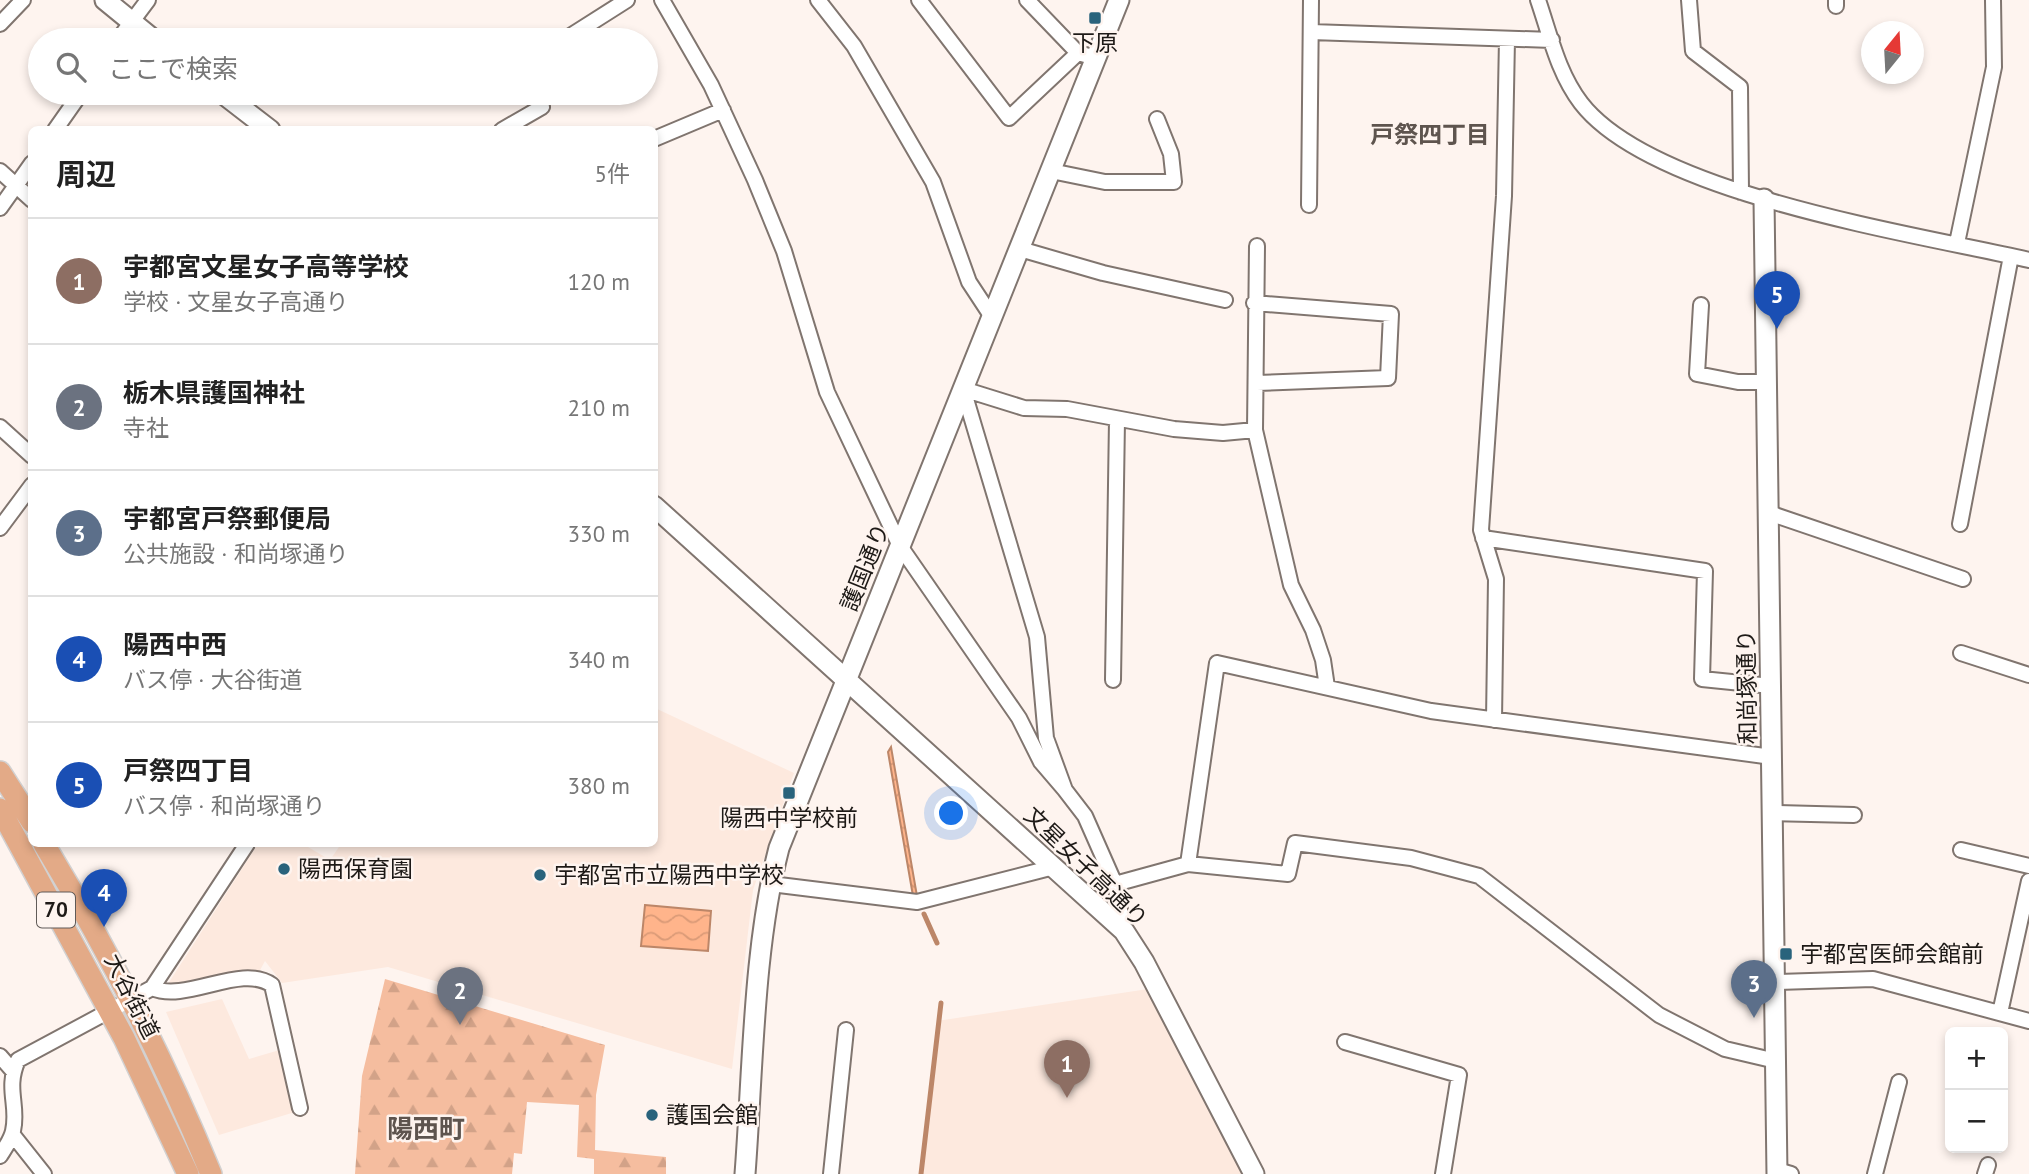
<!DOCTYPE html>
<html lang="ja">
<head>
<meta charset="utf-8">
<style>
	body { margin:0; font-family:"PT Sans","Noto Sans JP",sans-serif; background:#f6f6f6; color:#222 }
	.controls { position:absolute; right:21px; bottom:21px; display:grid; overflow:hidden; border-radius:10px; box-shadow:0 4px 10px #0003 }
	.controls button { width:63px; height:63px; display:grid; place-items:center; padding:0; border:0; border-bottom:2px solid #e0e0e0; background:#fff; color:#222; font:35px sans-serif }
	.compass { position:absolute; left:1861px; top:21px; width:63px; height:63px; border-radius:50%; background:#fff; box-shadow:0 4px 10px #0003; rotate:18deg }
	.you { position:absolute; left:952px; top:814px; width:24px; height:24px; margin:-18px; border:5px solid #fff; border-radius:50%; background:#1a73e8; box-shadow:0 0 0 10px #1a73e833 }
	.badge { display:grid; place-items:center; width:46px; height:46px; border-radius:50%; background:#7c3aed; color:#fff; font-size:23px; font-weight:700 }
	.pin { position:absolute; translate:-50% -58px; filter:drop-shadow(0 2px 4px #0008) }
	.pin::after { content:''; position:absolute; top:37px; width:24px; height:21px; background:inherit; clip-path:polygon(0 0,100% 0,50% 100%) }
	.list { margin:0; padding:0; list-style:none }
	h2 { display:flex; justify-content:space-between; align-items:center; height:91px; margin:0; padding:0 28px; font-size:30px }
	h2 small { font-size:23px; font-weight:400; color:#767676 }
	.list li { display:grid; grid-template-columns:46px 1fr auto; gap:21px; align-items:center; box-sizing:border-box; height:126px; padding:0 28px; border-top:2px solid #e0e0e0 }
	.list b { display:block; font-size:26px; white-space:nowrap }
	.list p { margin:0; font-size:23px; white-space:nowrap; color:#767676 }
	.list em { font-size:23px; font-style:normal; color:#767676 }
	.icon { flex:none; width:38px; height:38px; fill:none; stroke:currentColor; stroke-width:2; stroke-linecap:round; stroke-linejoin:round }
	.map { position:relative; flex:none; width:2029px; height:1174px; overflow:hidden }
	.search { position:absolute; background:#fff; box-shadow:0 4px 10px #0003; left:28px; top:28px; width:630px; height:77px; display:flex; align-items:center; gap:18px; box-sizing:border-box; padding:0 24px; border-radius:38px; color:#767676; font-size:26px }
	.panel { position:absolute; background:#fff; box-shadow:0 4px 10px #0003; left:28px; top:126px; width:630px; height:721px; border-radius:10px }
	.map>svg:first-child { display:block }
</style>
</head>
<body>
<div class="map">
<svg width="2029" height="1174" viewBox="0 0 2029 1174">
	<defs>
		<pattern id="forest-firs" width="22" height="20" patternUnits="userSpaceOnUse" patternTransform="scale(1.75)"><rect width="22" height="20" fill="#f5bd9f"/><path d="M5 1l3.5 6h-7zM16 11l3.5 6h-7z" fill="#d2a288"/></pattern>
		<pattern id="water-waves" width="16" height="10" patternUnits="userSpaceOnUse" patternTransform="scale(1.75)"><rect width="16" height="10" fill="#ffb48b"/><path d="M0 5q4-4 8 0t8 0" fill="none" stroke="#da9a77"/></pattern>
	</defs>
	<rect width="100%" height="100%" fill="#fef4ef"/>
	<!-- built -->
	<path fill="#fde9de" d="M655 708 794 773 753 890 732 1069 388 967 282 983 265 961 259 972 170 990 166 987 258 844H303L330 860 341 844H654Z
		M1148 989 1243 1174H923L937 1021Z
		M222 999 249 1059 283 1049 295 1112 219 1135 166 1012Z"/>
	<!-- forest -->
	<path fill="url(#forest-firs)" d="M385 979 605 1045 596 1095 595 1150 666 1157V1174H594V1159L577 1157 579 1105 527 1102 522 1154 514 1153 512 1174H355L362 1076Z"/>
	<!-- water -->
	<path fill="url(#water-waves)" stroke="#bc8668" stroke-width="2" d="M891 747 917 896H913L888 752Z
		M645 905 711 911 708 951 641 946Z"/>
	<g fill="none" stroke-linecap="round" stroke-linejoin="round">
		<!-- stream -->
		<path stroke="#bc8668" stroke-width="5" d="M924 914 937 943
			M921 1174 941 1003"/>
		<defs>
			<path id="street" d="M662 0 711 85 755 180 784 251 827 392 900 546 1019 718 1041 762 1065 790
				M818 0 854 46 933 182 969 282 992 317
				M919 0 1009 118 1078 53 1096 58
				M1027 0 1078 53
				M1538 0C1550 35 1558 73 1581 103 1652 195 1916 234 2029 260
				M1689 0 1693 51 1740 87 1741 192
				M1836 6V0
				M0 24 23 0
				M1311 32 1552 40
				M118 40 148 0
				M564 40 627 0
				M55 130 81 93
				M502 130 542 107
				M654 139 723 110
				M0 171 32 200
				M1051 171 1105 182H1174L1171 154 1157 119
				M1309 205 1311 0
				M0 208 32 163
				M1957 243 1994 67 1993 0
				M1257 246 1255 430 1291 585 1313 630 1323 660 1327 687
				M1020 249 1103 273 1225 300
				M1254 303 1391 314 1388 378 1257 383
				M1701 305 1697 374 1738 382H1767
				M963 389 1037 637 1046 738 1065 790 1085 816 1115 884 1124 931
				M963 389 1024 408 1067 409 1174 429 1223 433 1255 430
				M0 427 32 456
				M1769 513 1963 579
				M1960 524 2011 256
				M0 528 32 485
				M1483 538 1705 571 1702 679 1771 686
				M1961 653 2029 675
				M1113 680 1117 420
				M1494 720 1496 579 1481 530 1504 196 1507 39
				M1773 813 1854 815
				M1961 850 2029 866
				M1188 864 1288 874 1295 843 1411 858 1479 876 1659 1015 1725 1049 1776 1061
				M771 884 917 902 1054 867
				M1115 884 1188 864 1217 663 1431 711 1772 757
				M1776 982 1873 979 2029 1021
				M152 988C187 1003 241 963 272 985L300 1108
				M2000 1013 2029 881
				M1345 1042 1459 1075 1443 1174
				M0 1056 13 1071
				M13 1135 44 1174
				M0 1156C5 1148 11 1140 13 1131 19 1105 5 1089 18 1060L152 988 247 844
				M1777 1170 1791 1174
				M831 1174 846 1030
				M1875 1174 1899 1082
				M1985 1174 1988 1165"/>
			<path id="secondary" d="M105 0 154 40
				M222 93 270 130
				M1764 199 1777 1174
				M654 506 1124 931 1144 962 1254 1174
				M745 1174C753 1070 753 948 779 848L1119 0"/>
			<path id="primary" d="M0 772 32 822
				M0 809 124 1038 188 1174
				M44 844C108 950 164 1059 211 1174"/>
		</defs>
		<!-- street casing -->
		<use href="#street" stroke="#80756f" stroke-width="18"/>
		<!-- secondary casing -->
		<use href="#secondary" stroke="#80756f" stroke-width="23"/>
		<!-- primary casing -->
		<use href="#primary" stroke="#d2d1d1" stroke-width="24"/>
		<!-- street -->
		<use href="#street" stroke="#fff" stroke-width="14"/>
		<!-- secondary -->
		<use href="#secondary" stroke="#fff" stroke-width="19"/>
		<!-- primary -->
		<use href="#primary" stroke="#e3aa87" stroke-width="21"/>
	</g>
	<!-- markers -->
	<g fill="#29637c" stroke="#fef4ef" stroke-width="2.5">
		<rect x="1088" y="11" width="14" height="14" rx="3.5"/>
		<rect x="782" y="786" width="14" height="14" rx="3.5"/>
		<circle cx="284" cy="869" r="7"/>
		<circle cx="540" cy="875" r="7"/>
		<rect x="1779" y="947" width="14" height="14" rx="3.5"/>
		<circle cx="652" cy="1115" r="7"/>
	</g>
	<g text-anchor="middle" stroke-width="5" stroke-linejoin="round" paint-order="stroke">
		<!-- shield labels -->
		<rect fill="#fef4ef" stroke="#615b58" stroke-width="2" x="37" y="892.5" width="38" height="35" rx="5"/>
		<g font-size="21" font-weight="bold" fill="#1e1a17">
			<text x="56" y="917">70</text>
		</g>
		<!-- poi labels -->
		<g font-size="23" fill="#1e1a17" stroke="#fef4ef" text-anchor="start">
			<text x="1095" y="51" text-anchor="middle">下原</text>
			<text x="789" y="826" text-anchor="middle">陽西中学校前</text>
			<text x="298" y="877">陽西保育園</text>
			<text x="554" y="883">宇都宮市立陽西中学校</text>
			<text x="1800" y="962">宇都宮医師会館前</text>
			<text x="666" y="1123">護国会館</text>
		</g>
		<!-- street labels -->
		<g font-size="23" fill="#1e1a17" stroke="#fef4ef">
			<text transform="translate(865 567) rotate(-68)" y="8">護国通り</text>
			<text transform="translate(1747 687) rotate(-91)" y="8">和尚塚通り</text>
			<text transform="translate(1086 867) rotate(44)" y="8">文星女子高通り</text>
			<text transform="translate(132 996) rotate(63)" y="8">大谷街道</text>
		</g>
		<!-- neighbourhood labels -->
		<g font-size="24" font-weight="bold" fill="#5e544e" stroke="#fef4ef">
			<text x="1430" y="143">戸祭四丁目</text>
		</g>
		<!-- quarter labels -->
		<g font-size="26" font-weight="bold" fill="#5e544e" stroke="#fef4ef">
			<text x="426" y="1138">陽西町</text>
		</g>
	</g>
</svg>
<div class="controls">
<button>+</button>
<button>−</button>
</div>
<svg class="compass" viewBox="-18 -18 36 36"><path d="M0-13l5 13h-10z" fill="#e53935"/><path d="M0 13l5-13h-10z" fill="#767676"/></svg>
<div class="you"></div>
<div class="pin badge" style="left:1067px;top:1098px;background:#8d6e63">1</div>
<div class="pin badge" style="left:460px;top:1025px;background:#6b7280">2</div>
<div class="pin badge" style="left:1754px;top:1018px;background:#5c6f8a">3</div>
<div class="pin badge" style="left:104px;top:927px;background:#1a4fb4">4</div>
<div class="pin badge" style="left:1777px;top:329px;background:#1a4fb4">5</div>
<div class="search"><svg class="icon" aria-label="search" viewBox="0 0 24 24"><circle cx="10" cy="10" r="6"/><path d="M15 15l6 6"/></svg>ここで検索</div>
<section class="panel">
<h2>周辺<small>5件</small></h2>
<ul class="list">
<li><span class="badge" style="background:#8d6e63">1</span><div><b>宇都宮文星女子高等学校</b><p>学校 · 文星女子高通り</p></div><em>120 m</em></li>
<li><span class="badge" style="background:#6b7280">2</span><div><b>栃木県護国神社</b><p>寺社</p></div><em>210 m</em></li>
<li><span class="badge" style="background:#5c6f8a">3</span><div><b>宇都宮戸祭郵便局</b><p>公共施設 · 和尚塚通り</p></div><em>330 m</em></li>
<li><span class="badge" style="background:#1a4fb4">4</span><div><b>陽西中西</b><p>バス停 · 大谷街道</p></div><em>340 m</em></li>
<li><span class="badge" style="background:#1a4fb4">5</span><div><b>戸祭四丁目</b><p>バス停 · 和尚塚通り</p></div><em>380 m</em></li>
</ul>
</section>
</div>
</body>
</html>
